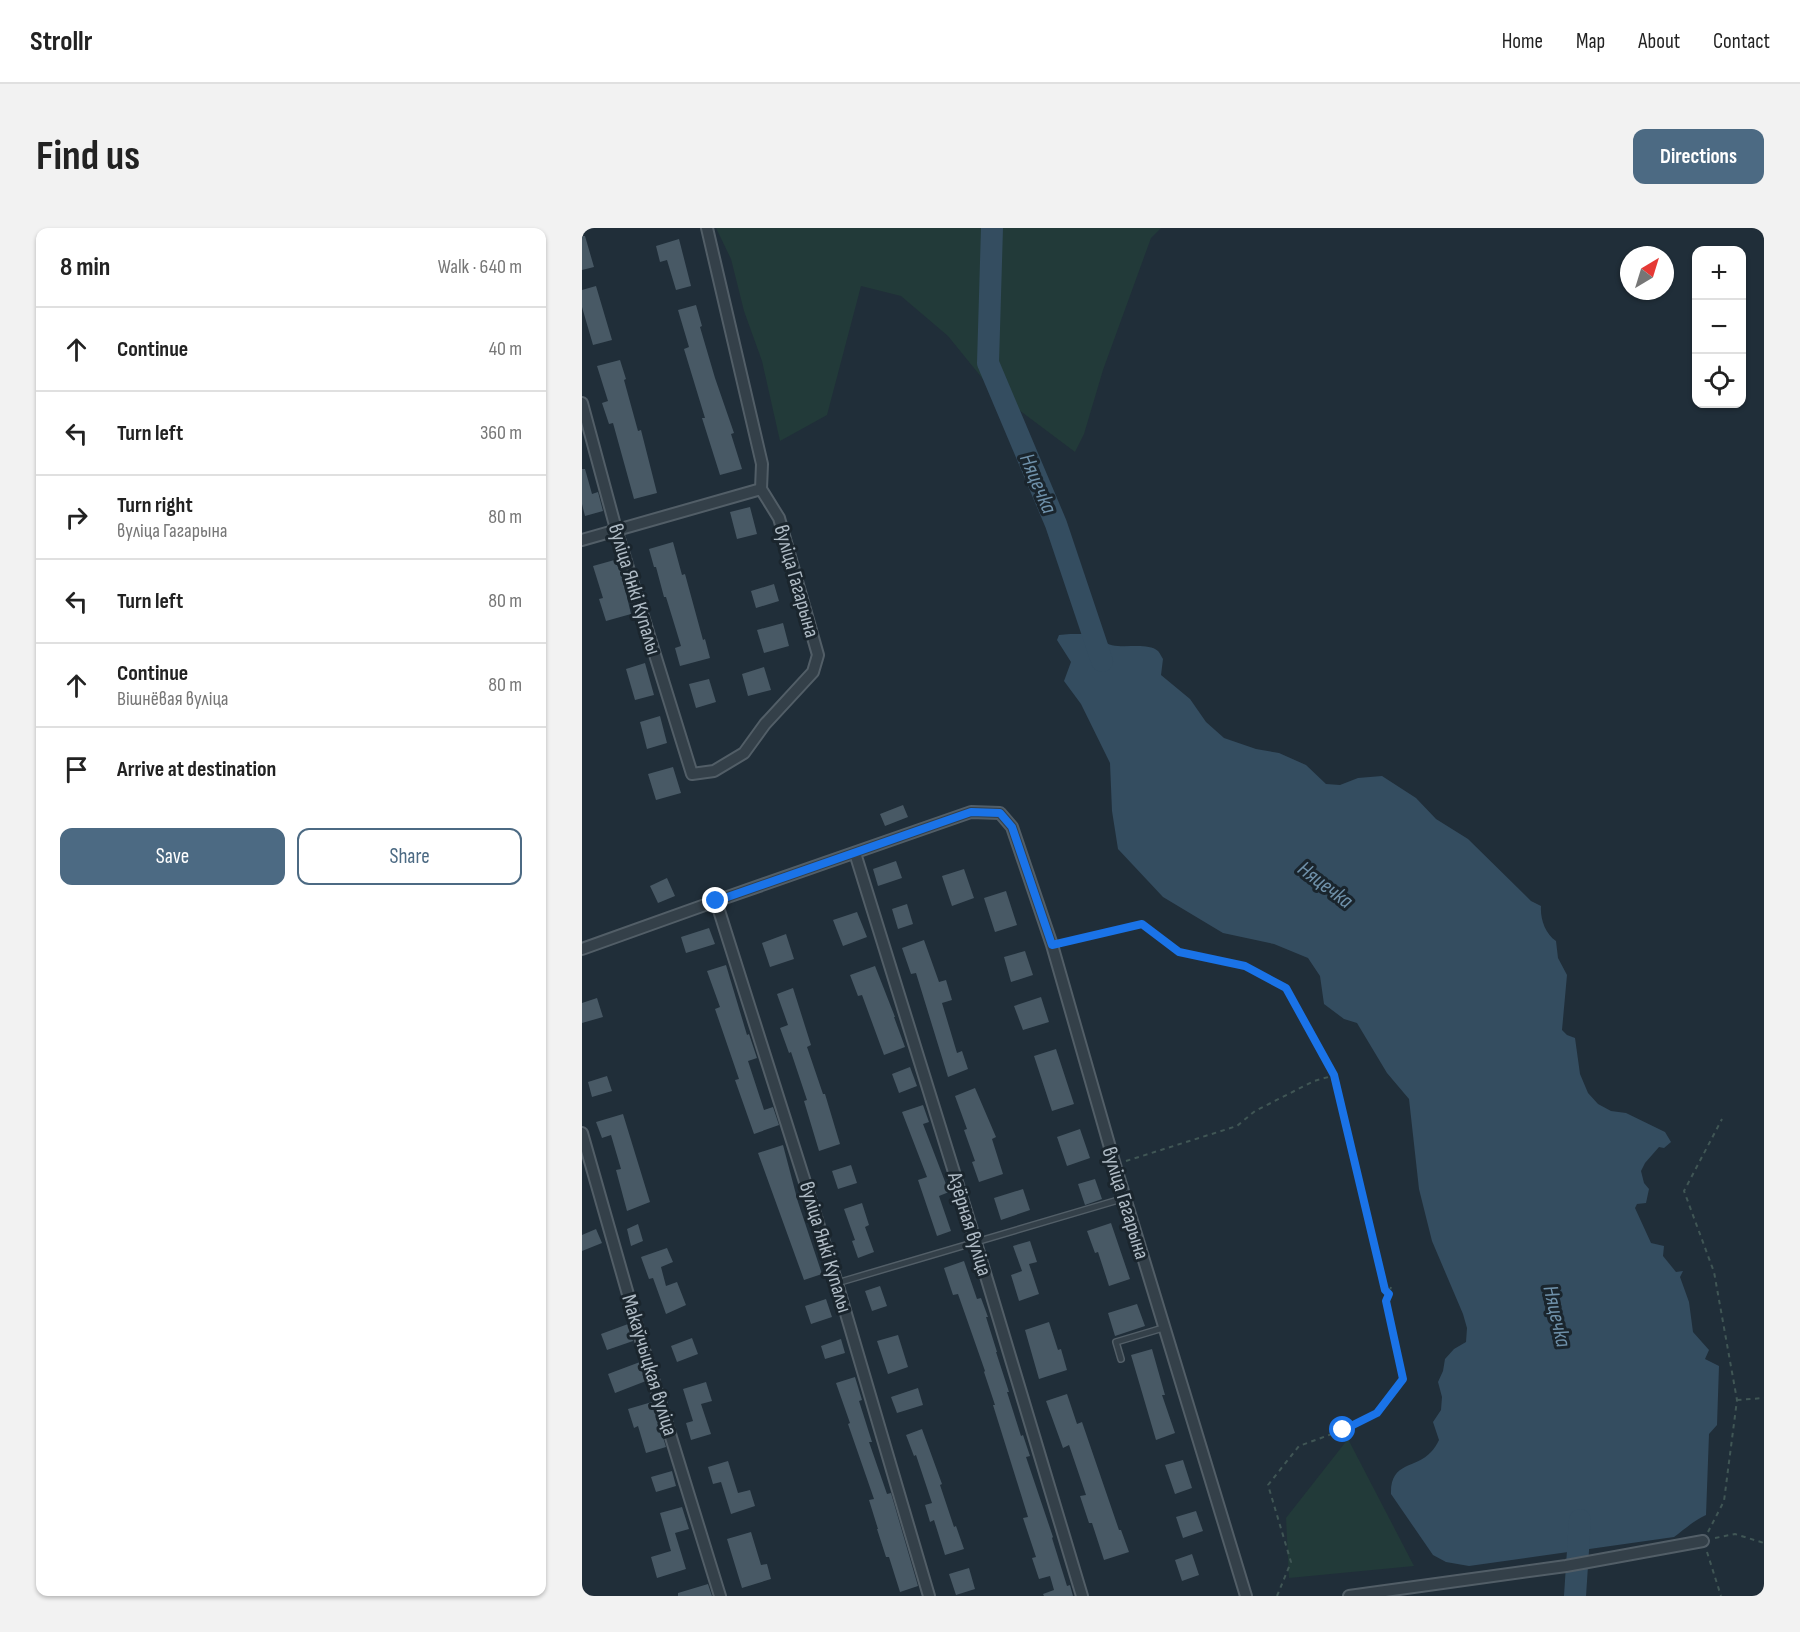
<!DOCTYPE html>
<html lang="en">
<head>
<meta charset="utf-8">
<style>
	body { margin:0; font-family:"Sofia Sans Condensed",sans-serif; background:#f2f2f2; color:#222 }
	.controls { position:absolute; right:18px; top:18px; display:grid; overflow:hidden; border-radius:12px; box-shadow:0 2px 4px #0004 }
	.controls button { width:54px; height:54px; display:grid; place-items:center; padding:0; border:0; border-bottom:2px solid #e0e0e0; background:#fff; color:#222; font:30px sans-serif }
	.compass { position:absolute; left:1038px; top:18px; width:54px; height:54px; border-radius:50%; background:#fff; box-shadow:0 2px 4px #0004; rotate:38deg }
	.stop { position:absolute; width:18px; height:18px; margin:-14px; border:4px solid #1a73e8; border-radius:50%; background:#fff }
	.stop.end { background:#1a73e8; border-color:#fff; box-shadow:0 2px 6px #0008 }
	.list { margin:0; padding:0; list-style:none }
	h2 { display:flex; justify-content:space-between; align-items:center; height:78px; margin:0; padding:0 24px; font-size:26px }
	h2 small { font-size:20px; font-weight:400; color:#767676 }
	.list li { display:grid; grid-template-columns:39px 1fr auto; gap:18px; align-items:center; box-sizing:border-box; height:84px; padding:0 24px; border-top:2px solid #e0e0e0 }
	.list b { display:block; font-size:22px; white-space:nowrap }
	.list p { margin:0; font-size:20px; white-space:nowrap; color:#767676 }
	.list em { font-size:20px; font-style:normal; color:#767676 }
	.actions { display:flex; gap:12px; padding:18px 24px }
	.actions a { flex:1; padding:14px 0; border:2px solid #4c6a83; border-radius:12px; text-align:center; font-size:21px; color:#4c6a83 }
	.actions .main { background:#4c6a83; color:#fff }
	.icon { flex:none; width:33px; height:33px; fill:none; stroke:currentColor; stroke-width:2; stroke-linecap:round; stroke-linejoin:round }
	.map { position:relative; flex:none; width:1182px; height:1368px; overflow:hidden; border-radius:12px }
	header { display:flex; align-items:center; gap:36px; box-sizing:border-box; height:84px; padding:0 30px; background:#fff; border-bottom:2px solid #e0e0e0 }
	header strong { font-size:28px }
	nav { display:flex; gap:33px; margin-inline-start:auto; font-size:21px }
	.intro { display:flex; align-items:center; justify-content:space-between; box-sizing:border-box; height:144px; padding:0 36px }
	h1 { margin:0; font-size:42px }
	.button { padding:15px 27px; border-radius:12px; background:#4c6a83; color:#fff; font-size:21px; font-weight:700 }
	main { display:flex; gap:36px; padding:0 36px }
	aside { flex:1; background:#fff; border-radius:12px; box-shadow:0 2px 4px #0004 }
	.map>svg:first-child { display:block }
</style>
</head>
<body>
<header>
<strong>Strollr</strong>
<nav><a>Home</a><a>Map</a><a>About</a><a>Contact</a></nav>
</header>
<div class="intro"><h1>Find us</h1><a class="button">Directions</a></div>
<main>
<aside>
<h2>8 min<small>Walk · 640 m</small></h2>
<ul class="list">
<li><svg class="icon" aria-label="ahead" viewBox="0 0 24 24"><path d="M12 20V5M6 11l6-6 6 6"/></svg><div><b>Continue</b></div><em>40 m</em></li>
<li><svg class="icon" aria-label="left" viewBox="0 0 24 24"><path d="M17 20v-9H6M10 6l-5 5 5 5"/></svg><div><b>Turn left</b></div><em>360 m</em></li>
<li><svg class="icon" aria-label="right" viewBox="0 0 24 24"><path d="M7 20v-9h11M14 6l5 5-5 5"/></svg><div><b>Turn right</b><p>вуліца Гагарына</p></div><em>80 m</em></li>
<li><svg class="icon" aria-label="left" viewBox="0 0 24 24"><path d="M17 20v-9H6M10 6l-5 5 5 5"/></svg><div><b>Turn left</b></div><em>80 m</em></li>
<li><svg class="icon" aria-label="ahead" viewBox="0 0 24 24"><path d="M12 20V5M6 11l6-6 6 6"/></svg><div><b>Continue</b><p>Вішнёвая вуліца</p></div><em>80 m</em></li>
<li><svg class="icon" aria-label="arrive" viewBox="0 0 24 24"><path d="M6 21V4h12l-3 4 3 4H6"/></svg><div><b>Arrive at destination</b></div></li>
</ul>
<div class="actions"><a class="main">Save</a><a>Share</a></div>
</aside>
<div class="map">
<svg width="1182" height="1368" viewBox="0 0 1182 1368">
	<rect width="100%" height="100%" fill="#202e39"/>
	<!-- green -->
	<path fill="#223a39" d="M134 0H579L569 10 521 142 502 206 493 224 409 161 366 108 319 68 279 58 245 187 198 213 180 133 162 83 149 31Z
		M766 1211 832 1338 707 1350 704 1290Z"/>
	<!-- water -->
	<path fill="#344d60" d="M516 399C517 404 518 409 521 412 532 425 562 412 576 423 578 425 579 428 581 431L579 447 608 471 624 494 642 510 674 521 697 525 724 537 744 556 758 557 776 550 800 548 834 570 854 591 886 611 949 673 959 678C958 690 963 706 974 713L976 730 985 747 980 802 985 807 993 810 998 846 1006 865 1016 876 1029 883 1044 885 1083 904 1089 914 1082 920 1077 919 1063 935 1059 943 1062 955 1067 961 1064 975 1055 976 1053 980 1069 1015 1082 1018 1081 1028 1094 1044 1101 1043 1098 1049 1107 1074 1111 1104 1127 1122 1123 1131 1137 1138 1135 1197 1127 1206 1124 1287C1111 1293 1103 1301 1092 1309L887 1338 864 1334 851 1327 809 1266C808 1233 834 1241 849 1224 852 1221 855 1216 857 1212L851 1194 859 1182 860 1169 856 1154 861 1143 863 1131 872 1121 884 1114 885 1100 881 1086 850 1013 837 961 827 871 805 845 775 795 762 791 742 776 738 748 726 730 692 716 641 705 581 669 536 621 530 583 528 535 499 476 482 453 489 434 475 412 477 407 488 406H508Z"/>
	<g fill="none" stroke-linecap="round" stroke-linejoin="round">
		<!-- river -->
		<path stroke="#344d60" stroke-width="22" d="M410 0 406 135 474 296 520 433
			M993 1368 998 1292"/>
	</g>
	<!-- building -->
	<path fill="#485965" d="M0 8H3L12 39 0 42Z
		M97 11 109 58 94 62 85 32 78 34 74 18Z
		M14 58 30 112 11 117 0 79V62Z
		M114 77 120 98 118 99 133 150 152 205 149 206 160 241 138 247 120 190H123L102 121 107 119 96 82Z
		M38 132 44 151 42 152 56 203 59 202 75 265 52 271 31 195 27 196 20 175 26 173 15 138Z
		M0 241H3L10 266 16 264 21 283 3 288 0 276Z
		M168 279 175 306 155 311 148 284Z
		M91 314 100 347 103 346 121 412 123 411 128 430 98 438 93 420 99 418 84 369H82L74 339H72L67 321Z
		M36 331 49 386 24 393 17 371 21 370 11 338Z
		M192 356 197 373 174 380 169 363Z
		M201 395 207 418 182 425 175 402Z
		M63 435 72 467 53 472 44 441Z
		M182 439 189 462 166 468 160 446Z
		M127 451 134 474 114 480 107 456Z
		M78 488 85 515 65 521 58 494Z
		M91 539 99 565 74 572 66 546Z
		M321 577 326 589 303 598 298 586Z
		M314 633 320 650 296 658 291 641Z
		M382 641 392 670 370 678 360 648Z
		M85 650 93 668 76 675 68 658Z
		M424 663 435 697 413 704 402 670Z
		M325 676 331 696 316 701 310 681Z
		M275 684 285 709 261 718 251 692Z
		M127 700 133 716 104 725 99 709Z
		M204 706 212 731 188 739 180 715Z
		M342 712 357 754 364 752 370 772 360 775 375 825 380 823 386 841 366 849 334 745 329 746 320 720Z
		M443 723 451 747 429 754 422 729Z
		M144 737 165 807 167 806 175 830 166 833 182 882 191 879 197 897 172 906 153 852 157 851 133 781 138 779 125 743Z
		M293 738 313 789H312L323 819 302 827 280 767 276 768 268 747Z
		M211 760 229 817 225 819 241 866H243L258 916 237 923 222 873 225 872 209 824 207 825 198 800 206 797 195 766Z
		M459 769 467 794 441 802 432 778Z
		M15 770 21 789 0 795V775Z
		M474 821 492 876 470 883 452 828Z
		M328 839 335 858 317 865 310 846Z
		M25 848 30 863 10 869 6 854Z
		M393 860 414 909 410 911 421 946 397 954 390 934 393 933 382 902 385 901 373 868Z
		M341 877 347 894 341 896 367 964 357 968 369 1003 355 1008 336 952 345 949 320 884Z
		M41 886 68 974 45 983 34 942 39 941 29 907 20 910 14 894Z
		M498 901 508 930 485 938 475 909Z
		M201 917 216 974 240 1046 222 1052 176 925Z
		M269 937 275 955 256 961 250 943Z
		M513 951 520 971 503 977 496 956Z
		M441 961 448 982 419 992 412 970Z
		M280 975 287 997 283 999 292 1024 276 1030 270 1013 273 1012 262 981Z
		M529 995 548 1051 527 1058 516 1024 513 1025 505 1003Z
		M56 996 61 1013 49 1018 45 1001Z
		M14 1001 20 1015 0 1023V1007Z
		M448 1013 455 1034 447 1036 457 1066 437 1073 429 1047 440 1043 431 1018Z
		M85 1020 91 1034 79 1039 84 1058 95 1054 104 1077 84 1086 71 1050 67 1051 59 1029Z
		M382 1033 395 1071 399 1070 406 1089H404L415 1124H414L427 1164H425L439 1208 441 1207 448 1228 444 1229 471 1309 470 1310 485 1358 488 1357 491 1368H462L461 1366 472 1362 468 1348 457 1351 450 1330 454 1329 441 1290 446 1289 411 1177H413L402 1144 403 1143 376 1066 371 1067 362 1040Z
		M298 1058 305 1078 290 1083 283 1063Z
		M244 1071 250 1089 229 1096 223 1078Z
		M555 1076 563 1098 533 1108 526 1085Z
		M467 1094 476 1122 479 1121 485 1142 457 1151 443 1102Z
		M46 1096 51 1113 25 1122 19 1106Z
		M316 1107 326 1139 306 1146 295 1113Z
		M110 1110 116 1126 95 1134 89 1118Z
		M259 1111 263 1125 243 1131 239 1118Z
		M570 1121 583 1167H580L593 1205 574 1212 549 1127Z
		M58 1134 64 1153 33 1165 26 1146Z
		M273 1149 280 1172 277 1173 290 1214H287L305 1266 309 1265 336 1358 318 1364 307 1329H304L295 1301H296L287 1272 292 1271 266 1196 268 1195 254 1155Z
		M124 1154 130 1173 119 1176 129 1206 109 1212 104 1195 111 1193 101 1161Z
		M336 1160 341 1177 315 1185 309 1169Z
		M485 1166 495 1196 500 1194 537 1302H539L547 1324 522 1332 510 1295H507L498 1268 504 1267 487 1217 481 1220 464 1173Z
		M70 1174 84 1219 64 1225 56 1198 52 1200 46 1181Z
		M340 1201 360 1256 358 1257 372 1299 374 1298 382 1321 363 1327 352 1292 348 1294 343 1277 350 1275 334 1227 332 1228 324 1207Z
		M601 1232 610 1260 593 1266 583 1237Z
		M146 1233 156 1265 168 1262 173 1278 149 1286 139 1254 131 1256 126 1239Z
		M90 1243 94 1258 74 1264 69 1249Z
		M100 1279 107 1301 93 1305 104 1341 75 1350 69 1329 89 1323 78 1285Z
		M614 1283 621 1303 601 1310 594 1289Z
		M169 1304 179 1337 185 1336 189 1351 160 1360 145 1311Z
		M610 1326 617 1347 600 1353 593 1332Z
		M387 1340 393 1361 374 1367 367 1346Z
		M126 1356 130 1368H96V1365Z"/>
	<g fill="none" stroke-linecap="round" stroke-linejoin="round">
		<defs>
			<path id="service" d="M255 1055 543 970
				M539 1131 534 1114 581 1100"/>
			<path id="minor" d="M0 175 34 301 110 546 132 543 162 525 183 496 231 444 236 427 197 290 179 261 180 236 125 0
				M0 312 179 261
				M273 625 394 1015 500 1368
				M134 673 255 1055 347 1368
				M0 721 134 673 389 584 418 585 430 599 470 717 533 937 664 1368
				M0 905 59 1112 138 1368
				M767 1368 984 1338 1121 1313"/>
		</defs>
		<!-- service casing -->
		<use href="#service" stroke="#525e67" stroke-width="8"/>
		<!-- minor casing -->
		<use href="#minor" stroke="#525e67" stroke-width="14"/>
		<!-- path -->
		<path stroke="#405655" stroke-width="2" stroke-dasharray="4.5 4.5" stroke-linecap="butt" d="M481 714 560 696 597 724 663 737 704 760 752 847 803 1061 807 1066
			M544 933 655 898 673 883 732 853 750 848
			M1155 1172 1182 1170
			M1126 1304 1142 1273 1155 1172 1132 1044 1102 963 1140 891
			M1133 1310 1153 1306 1182 1315
			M1125 1324 1139 1368
			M695 1368 709 1334 686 1257 717 1218 761 1202 795 1185 821 1151 804 1073 809 1059"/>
		<!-- service -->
		<use href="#service" stroke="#344049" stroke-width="5"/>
		<!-- minor -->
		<use href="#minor" stroke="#344049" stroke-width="10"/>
	</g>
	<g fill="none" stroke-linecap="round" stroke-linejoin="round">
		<!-- route -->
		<path stroke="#1a73e8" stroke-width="8" d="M134 673 389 584 418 585 430 599 470 717 560 696 597 724 663 738 704 760 752 847 803 1062 807 1066 804 1073 821 1151 795 1185 761 1202"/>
	</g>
	<g text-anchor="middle" stroke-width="6" stroke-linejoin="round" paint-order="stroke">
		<!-- street labels -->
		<g font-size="21" fill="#afbbc5" stroke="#1a252d">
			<text transform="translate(215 353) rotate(74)" y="7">вуліца Гагарына</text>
			<text transform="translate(53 361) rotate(73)" y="7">вуліца Янкі Купалы</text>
			<text transform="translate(544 975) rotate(73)" y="7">вуліца Гагарына</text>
			<text transform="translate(388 996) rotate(73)" y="7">Азёрная вуліца</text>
			<text transform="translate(244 1019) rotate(73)" y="7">вуліца Янкі Купалы</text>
			<text transform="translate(68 1137) rotate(73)" y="7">Макаўчыцкая вуліца</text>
		</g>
		<!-- water labels -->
		<g font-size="22" font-style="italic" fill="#6f91aa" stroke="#1a252d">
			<text transform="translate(457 255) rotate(67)" y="8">Няцечка</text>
			<text transform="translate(744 656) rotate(37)" y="8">Няцечка</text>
			<text transform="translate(976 1088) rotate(77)" y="8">Няцечка</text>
		</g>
	</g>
</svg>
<div class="controls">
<button>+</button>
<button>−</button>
<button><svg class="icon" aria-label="locate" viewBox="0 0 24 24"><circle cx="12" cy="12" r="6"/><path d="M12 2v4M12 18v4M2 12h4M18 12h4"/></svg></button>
</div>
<svg class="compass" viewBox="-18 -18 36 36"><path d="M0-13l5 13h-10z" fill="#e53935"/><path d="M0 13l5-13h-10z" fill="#767676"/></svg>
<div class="stop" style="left:761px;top:1202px"></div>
<div class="stop end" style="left:134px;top:673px"></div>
</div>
</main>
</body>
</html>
